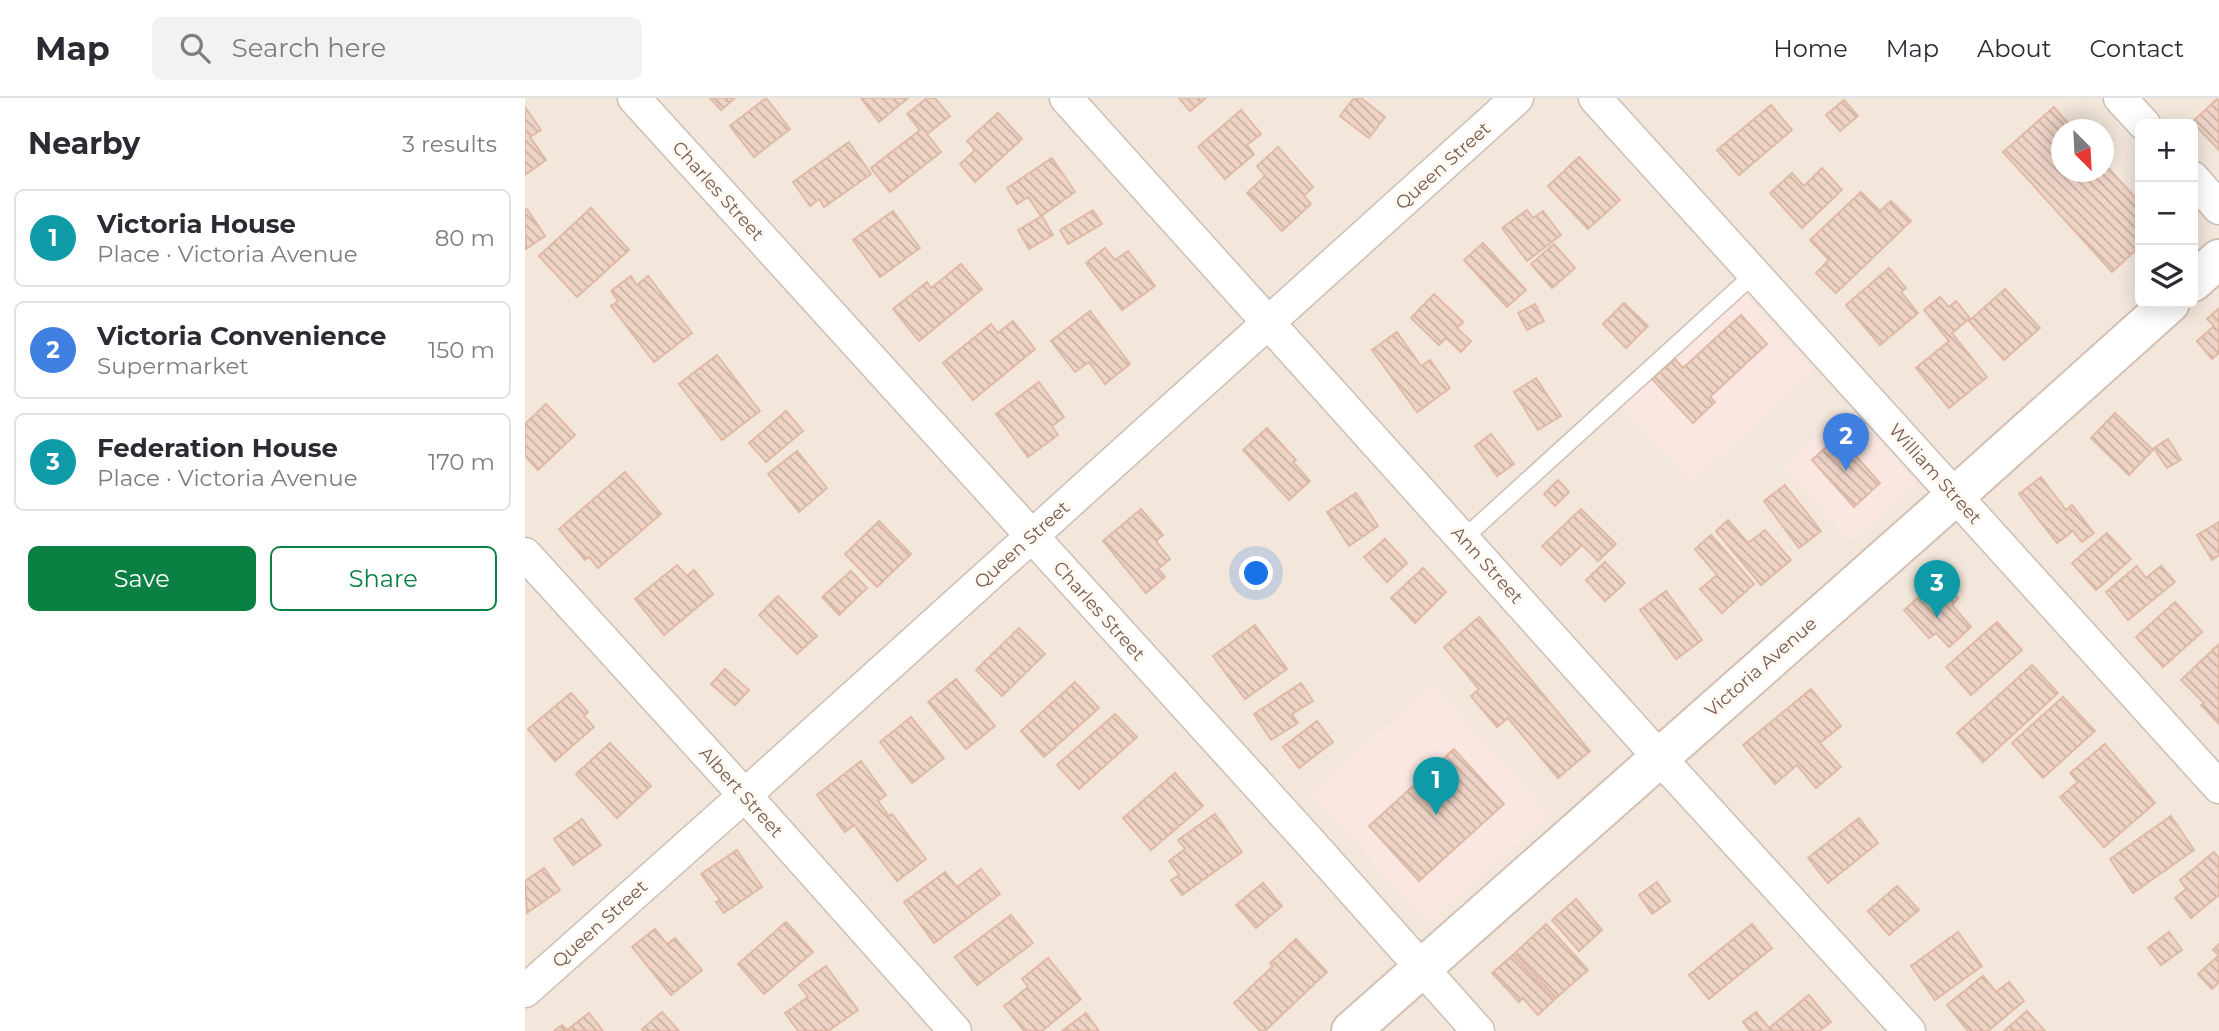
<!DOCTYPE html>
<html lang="en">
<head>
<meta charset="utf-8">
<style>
	body { margin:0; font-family:Montserrat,sans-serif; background:#f2f2f3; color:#2b2b33 }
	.controls { position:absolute; right:21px; top:21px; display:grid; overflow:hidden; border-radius:10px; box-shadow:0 4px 18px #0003 }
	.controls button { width:63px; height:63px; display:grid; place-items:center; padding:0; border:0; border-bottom:2px solid #e1e1e2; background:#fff; color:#2b2b33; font:35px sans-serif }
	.compass { position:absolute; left:1526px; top:21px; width:63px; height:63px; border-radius:50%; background:#fff; box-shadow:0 4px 18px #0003; rotate:156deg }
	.you { position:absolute; left:732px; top:476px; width:24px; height:24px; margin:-18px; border:5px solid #fff; border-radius:50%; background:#1a73e8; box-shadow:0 0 0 10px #1a73e833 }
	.badge { display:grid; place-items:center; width:46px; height:46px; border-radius:50%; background:#0b8043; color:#fff; font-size:23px; font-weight:700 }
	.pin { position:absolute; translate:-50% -58px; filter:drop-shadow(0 2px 4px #0008) }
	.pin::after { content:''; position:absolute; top:37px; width:24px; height:21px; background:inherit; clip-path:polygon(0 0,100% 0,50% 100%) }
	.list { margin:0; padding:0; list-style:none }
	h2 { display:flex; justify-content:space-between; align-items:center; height:91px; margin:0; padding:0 28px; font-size:30px }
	h2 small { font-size:23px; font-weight:400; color:#7c7c81 }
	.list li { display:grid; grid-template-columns:46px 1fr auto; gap:21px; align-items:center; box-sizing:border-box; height:98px; margin:0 14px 14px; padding:0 14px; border:2px solid #e1e1e2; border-radius:10px }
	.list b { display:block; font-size:26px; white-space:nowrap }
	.list p { margin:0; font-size:23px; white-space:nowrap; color:#7c7c81 }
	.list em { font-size:23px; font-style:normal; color:#7c7c81 }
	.actions { display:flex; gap:14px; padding:21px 28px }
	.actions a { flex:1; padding:16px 0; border:2px solid #0b8043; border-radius:10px; text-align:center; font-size:24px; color:#0b8043 }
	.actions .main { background:#0b8043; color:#fff }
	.icon { flex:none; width:38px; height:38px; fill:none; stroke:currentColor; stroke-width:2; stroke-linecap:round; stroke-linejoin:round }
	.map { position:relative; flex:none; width:1694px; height:933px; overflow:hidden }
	header { display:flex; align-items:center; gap:42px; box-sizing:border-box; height:98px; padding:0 35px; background:#fff; border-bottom:2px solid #e1e1e2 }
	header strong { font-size:33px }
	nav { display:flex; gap:38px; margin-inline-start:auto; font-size:24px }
	.search { width:490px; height:63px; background:#f2f2f3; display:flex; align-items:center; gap:18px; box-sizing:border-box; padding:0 24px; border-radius:10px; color:#7c7c81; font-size:26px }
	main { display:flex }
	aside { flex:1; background:#fff }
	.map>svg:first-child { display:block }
</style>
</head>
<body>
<header>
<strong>Map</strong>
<div class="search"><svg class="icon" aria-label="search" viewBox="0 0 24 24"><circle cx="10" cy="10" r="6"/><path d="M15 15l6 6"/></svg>Search here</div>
<nav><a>Home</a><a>Map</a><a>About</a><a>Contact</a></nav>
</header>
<main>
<aside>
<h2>Nearby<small>3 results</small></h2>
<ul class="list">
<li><span class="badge" style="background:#0f9aa8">1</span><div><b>Victoria House</b><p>Place · Victoria Avenue</p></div><em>80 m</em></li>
<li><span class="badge" style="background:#3f7fe0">2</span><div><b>Victoria Convenience</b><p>Supermarket</p></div><em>150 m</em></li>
<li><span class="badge" style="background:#0f9aa8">3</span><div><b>Federation House</b><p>Place · Victoria Avenue</p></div><em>170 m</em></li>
</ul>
<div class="actions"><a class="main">Save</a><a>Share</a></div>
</aside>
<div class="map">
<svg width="1694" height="933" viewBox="0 0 1694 933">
	<defs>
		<pattern id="building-back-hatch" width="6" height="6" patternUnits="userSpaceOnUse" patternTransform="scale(1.75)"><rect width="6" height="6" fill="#efd4c6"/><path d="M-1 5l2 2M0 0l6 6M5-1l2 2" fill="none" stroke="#c6afa3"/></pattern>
	</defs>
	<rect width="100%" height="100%" fill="#fbf5ec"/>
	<!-- residential -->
	<path fill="#f3e7db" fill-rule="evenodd" d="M0 0H1694V933H0ZM1615 26H1668V205H1615ZM1536 32H1578V74H1536Z"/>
	<!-- commercial -->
	<path fill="#fbe7e1" d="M1218 194 1289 272 1167 383 1096 306Z
		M1324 310 1391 384 1326 443 1259 369Z
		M907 587 1024 717 903 825 787 695Z"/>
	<!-- building -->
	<path fill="url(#building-back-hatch)" stroke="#e0baa7" stroke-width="2" d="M185 0H210L196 12Z
		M241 0 265 31 229 59 205 28Z
		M336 0H383L354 24Z
		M402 0H410L425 18 402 36 416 54 365 94 346 70 395 32 382 16Z
		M654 0H681L665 13Z
		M829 0H836L860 19 844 40 815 18Z
		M1692 1 1694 3V52L1667 24Z
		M1319 2 1333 18 1315 33 1301 17Z
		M1246 7 1267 32 1214 77 1192 52Z
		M0 9 16 32 5 39 21 62 0 77Z
		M1529 9 1549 32H1536V74H1578V64L1615 105V148L1587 174 1478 54Z
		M716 12 736 36 722 47 729 56 700 81 673 49Z
		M473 15 497 41 450 84 435 66 450 52 442 43Z
		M324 44 346 76 299 109 294 101 285 108 268 84Z
		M753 49 788 89 779 98 786 106 757 133 722 95 740 78 732 68Z
		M1054 59 1095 102 1063 131 1023 88Z
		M527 60 550 94 516 118 503 99 492 106 482 90Z
		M1297 70 1317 92 1277 130 1245 95 1267 75 1279 88Z
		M1336 94 1355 113 1366 103 1386 123 1311 195 1291 175 1304 162 1285 142Z
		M66 110 104 152 52 199 14 158Z
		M2 111 20 138 1 151 0 112Z
		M568 112 577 126 543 146 535 132Z
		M1002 112 1008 120 1018 113 1036 137 1002 163 977 130Z
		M368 113 395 150 355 179 328 142Z
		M517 118 528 137 504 151 493 132Z
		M958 145 1001 192 982 209 939 162Z
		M1029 146 1050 170 1027 190 1006 166Z
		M580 150 590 162 603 153 630 188 597 212 561 165Z
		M436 166 457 191 394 243 368 211 402 184 406 190Z
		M1364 170 1381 190 1376 194 1393 215 1355 247 1321 207Z
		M106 178 112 187 123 178 167 235 129 264 86 208 93 203 86 193Z
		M1480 191 1515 230 1479 262 1444 223Z
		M909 196 938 224 932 230 946 243 936 254 921 240 914 247 886 220Z
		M1415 199 1424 209 1431 203 1445 220 1427 235 1462 279 1424 310 1391 270 1424 243 1399 212Z
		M1099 205 1123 228 1101 250 1078 226Z
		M1010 206 1019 223 1002 232 993 215Z
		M1694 210V255L1687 261 1672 243 1689 228 1682 221Z
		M565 213 605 266 580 286 564 264 550 274 526 243Z
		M1216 217 1242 246 1185 299 1190 304 1168 325 1127 281 1150 261 1158 270Z
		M488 223 510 251 448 302 418 265 466 226 473 235Z
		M872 234 896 268 905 262 925 290 892 314 847 252Z
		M192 257 235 313 197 342 154 286Z
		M1011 280 1036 318 1013 332 989 294Z
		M514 284 539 319 527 328 533 337 503 359 471 316Z
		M21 306 50 337 13 372 0 358V326Z
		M261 313 278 333 241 364 224 345Z
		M1590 315 1628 352 1604 377 1566 340Z
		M742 330 771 362 768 364 785 383 764 402 718 352Z
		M966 336 989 366 972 378 950 348Z
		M1313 338 1355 385 1329 409 1287 362Z
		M1643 341 1656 362 1642 370 1629 350Z
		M272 353 302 390 274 414 243 376Z
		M100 374 136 416 73 470 64 459 60 462 34 431Z
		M1516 379 1541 412 1547 407 1569 435 1557 444 1548 433 1532 445 1494 396Z
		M1033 382 1044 394 1030 408 1019 396Z
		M1260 387 1296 433 1274 450 1239 403Z
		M831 395 853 428 824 448 802 414Z
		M616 411 638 437 631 443 645 461 633 471 640 479 621 495 578 443Z
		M1056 411 1091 446 1073 463 1057 447 1036 467 1017 448Z
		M1203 422 1223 445 1240 432 1266 462 1236 487 1191 433Z
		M354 423 386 456 352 489 320 456Z
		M1694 424V457L1687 462 1672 437Z
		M1582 435 1606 461 1571 492 1547 465Z
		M1186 437 1229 486 1197 515 1175 491 1192 477 1170 451Z
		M860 441 882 465 862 484 839 459Z
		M1080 464 1100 485 1080 503 1061 482Z
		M152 467 162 478 169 472 188 496 139 537 110 501Z
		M1612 468 1621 480 1636 468 1650 484 1603 522 1581 494Z
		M898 470 921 494 890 525 866 500Z
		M326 473 342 490 314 517 297 499Z
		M1415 480 1433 500 1427 507 1446 529 1424 549 1411 535 1404 540 1379 512Z
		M1141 493 1177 542 1151 561 1115 512Z
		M253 498 292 538 272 556 234 517Z
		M1650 504 1677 534 1638 569 1611 539Z
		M954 519 1065 653 1033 680 983 620 972 629 946 598 954 591 919 549Z
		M1472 524 1497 552 1446 597 1421 569Z
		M730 527 762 571 720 601 688 558Z
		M494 530 520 556 477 598 451 572Z
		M1694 546V626L1676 607 1679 605 1656 582Z
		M1507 567 1533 595 1458 664 1432 635Z
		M200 571 224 592 210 607 186 586Z
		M431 581 470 628 441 651 403 604Z
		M550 584 574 610 519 659 496 633Z
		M776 585 788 603 767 616 773 625 746 642 729 616Z
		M1286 591 1316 628 1295 645 1316 669 1291 690 1272 667 1250 686 1218 647Z
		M46 595 63 614 59 618 69 629 30 663 3 631Z
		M1538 599 1570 633 1518 680 1487 645Z
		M590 616 612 639 554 691 532 667Z
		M386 619 419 660 387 685 355 644Z
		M792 623 808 644 774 670 758 649Z
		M85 645 126 688 92 720 51 676Z
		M1580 646 1630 705 1579 749 1535 699 1553 684 1545 675Z
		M929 651 979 706 894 783 844 728Z
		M336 663 361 697 353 703 364 718 367 716 401 761 372 783 329 727 320 734 292 697Z
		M650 675 678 708 626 752 598 720Z
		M690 716 717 754 657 797 646 782 654 777 644 763 660 751 653 742Z
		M1646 718 1669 752 1608 795 1585 761Z
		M1334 720 1353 745 1303 785 1283 760Z
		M57 721 76 747 48 767 29 741Z
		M212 752 237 789 199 815 191 804 195 802 176 776Z
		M1689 754 1694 760V797L1666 820 1650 800 1661 791 1655 782Z
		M19 770 35 792 2 815 0 783Z
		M456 771 475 796 409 845 379 804 420 774 432 789Z
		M1132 784 1145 803 1127 816 1114 797Z
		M738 785 757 808 731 830 711 807Z
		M1372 788 1394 812 1364 837 1343 813Z
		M1051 801 1077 832 1054 853 1027 822Z
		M486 817 508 845 452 887 430 859Z
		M261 824 288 854 239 896 213 866Z
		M1021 826 1063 872 1031 900 990 855Z
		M1227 826 1247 850 1184 901 1164 877Z
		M130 831 142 846 150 840 177 872 146 897 107 849Z
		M1433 834 1457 868 1410 902 1386 868Z
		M1644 834 1657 852 1636 867 1623 850Z
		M771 841 802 874 740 933H735L709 905 748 868 745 865Z
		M1694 846V884L1687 891 1673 876 1694 857 1688 852Z
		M990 855 1031 900 1029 902 988 857Z
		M988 857 1029 902 1013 917 998 900 994 904 967 875Z
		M523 860 556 901 517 933H499L479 908 503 889 497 881Z
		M301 868 333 912 303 933H273L260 915 283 899 274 887Z
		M1458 878 1471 894 1484 884 1499 903 1463 933H1443L1422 907Z
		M1284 897 1306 924 1294 933H1225L1218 924 1231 914 1244 930Z
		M1502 913 1520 933H1479Z
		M137 914 154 933H119L117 931Z
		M64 915 78 933H29L37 927 42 932Z
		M561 915 574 933H537Z"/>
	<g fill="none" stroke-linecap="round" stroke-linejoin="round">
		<defs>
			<path id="lane" d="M938 441 1229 176"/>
			<path id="street" d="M109 0 783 742 953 933
				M541 0 1134 659 1384 933
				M1070 0 1694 689
				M1595 0 1619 26
				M1668 80 1694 110
				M0 456 234 713 430 933
				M0 893 220 697 992 0"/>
			<path id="secondary" d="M1668 184 1694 161
				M826 933 1430 398 1645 205"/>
		</defs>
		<!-- lane casing -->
		<use href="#lane" stroke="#cdbdb2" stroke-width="19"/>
		<!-- street casing -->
		<use href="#street" stroke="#cdbdb2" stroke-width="35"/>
		<!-- secondary casing -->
		<use href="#secondary" stroke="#d3bfb2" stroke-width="42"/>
		<!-- lane -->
		<use href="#lane" stroke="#fff" stroke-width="16"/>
		<!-- street -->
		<use href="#street" stroke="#fff" stroke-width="32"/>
		<!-- secondary -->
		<use href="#secondary" stroke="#fff" stroke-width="38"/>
	</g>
	<g text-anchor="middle" stroke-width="6" stroke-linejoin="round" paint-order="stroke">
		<!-- street labels -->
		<g font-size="18" fill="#765b50" stroke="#fef9f3">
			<text transform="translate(918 68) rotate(-42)" y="6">Queen Street</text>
			<text transform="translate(193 93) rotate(48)" y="6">Charles Street</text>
			<text transform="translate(1410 376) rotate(48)" y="6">William Street</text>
			<text transform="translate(497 447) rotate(-42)" y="6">Queen Street</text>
			<text transform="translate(962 467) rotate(48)" y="6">Ann Street</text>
			<text transform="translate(574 513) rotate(48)" y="6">Charles Street</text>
			<text transform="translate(1236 569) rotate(-41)" y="6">Victoria Avenue</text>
			<text transform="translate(216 694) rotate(48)" y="6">Albert Street</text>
			<text transform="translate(75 826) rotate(-42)" y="6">Queen Street</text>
		</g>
	</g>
</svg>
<div class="controls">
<button>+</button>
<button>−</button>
<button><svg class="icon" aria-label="layers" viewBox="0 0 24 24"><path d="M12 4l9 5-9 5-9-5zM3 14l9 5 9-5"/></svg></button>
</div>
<svg class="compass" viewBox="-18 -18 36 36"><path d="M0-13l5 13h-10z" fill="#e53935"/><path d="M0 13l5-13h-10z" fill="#7c7c81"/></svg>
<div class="you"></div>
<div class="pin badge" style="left:911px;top:717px;background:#0f9aa8">1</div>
<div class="pin badge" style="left:1321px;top:373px;background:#3f7fe0">2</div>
<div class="pin badge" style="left:1412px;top:520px;background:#0f9aa8">3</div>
</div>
</main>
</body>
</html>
